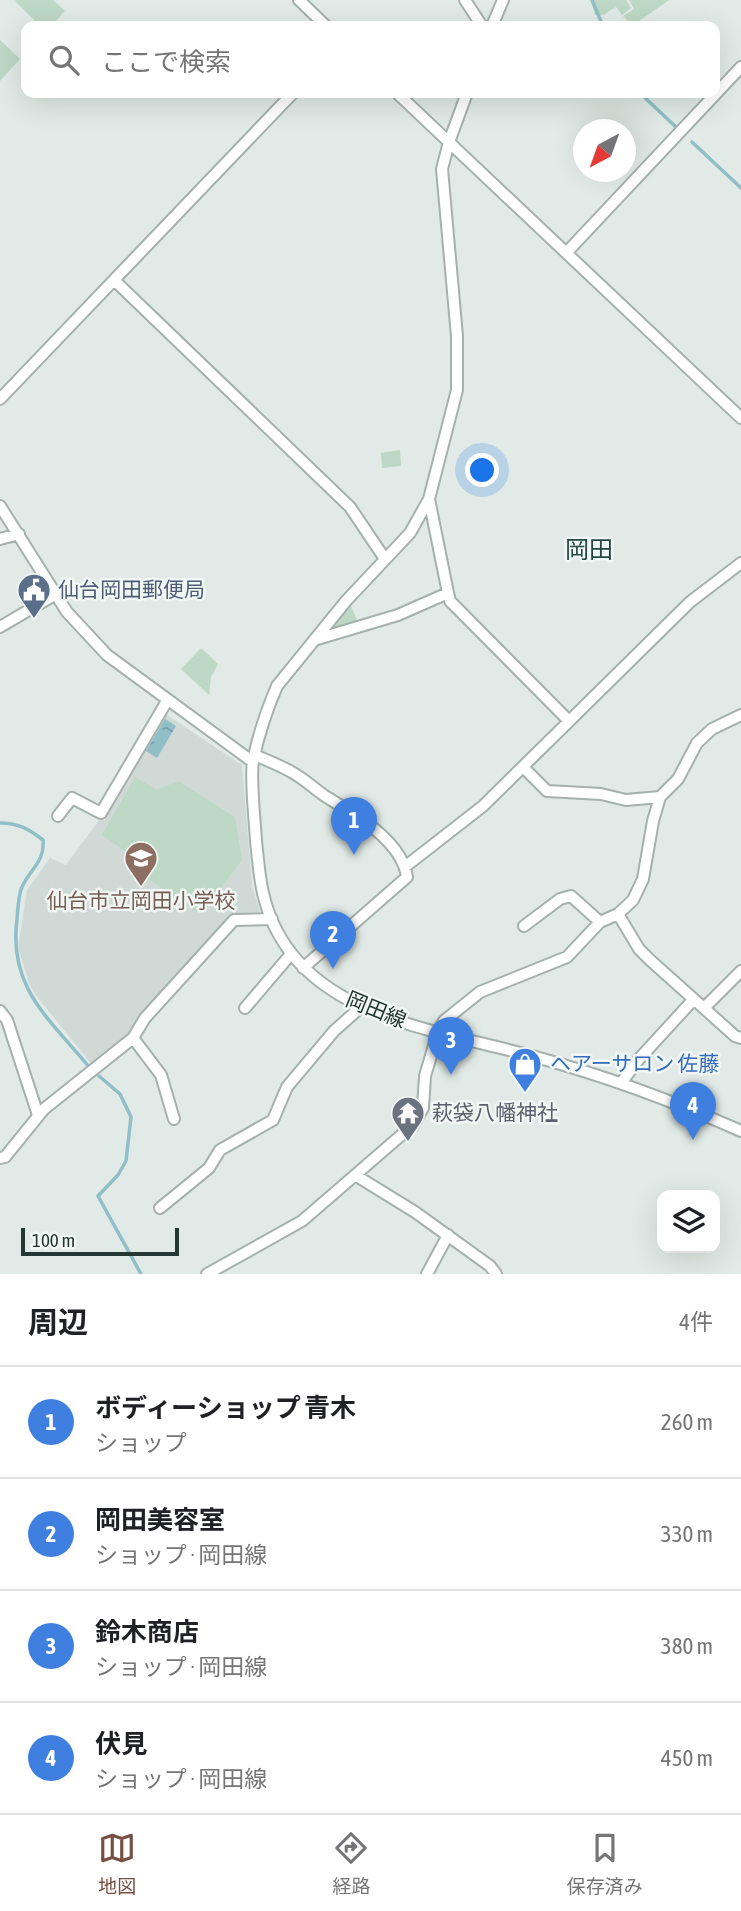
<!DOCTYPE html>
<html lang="ja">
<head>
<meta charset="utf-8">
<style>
	body { margin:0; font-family:"Asap Condensed","Noto Sans JP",sans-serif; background:#f6f6f6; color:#202124 }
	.controls { position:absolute; right:21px; bottom:21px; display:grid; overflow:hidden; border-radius:14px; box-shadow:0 7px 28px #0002 }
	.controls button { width:63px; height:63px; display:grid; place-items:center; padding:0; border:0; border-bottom:2px solid #e0e0e0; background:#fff; color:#202124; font:35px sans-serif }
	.compass { position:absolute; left:573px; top:119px; width:63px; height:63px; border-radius:50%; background:#fff; box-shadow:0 7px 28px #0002; rotate:221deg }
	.scale { position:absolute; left:21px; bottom:18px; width:158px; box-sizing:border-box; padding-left:7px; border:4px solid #243833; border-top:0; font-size:19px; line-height:24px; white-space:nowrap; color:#243833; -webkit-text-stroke:5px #f1f7f4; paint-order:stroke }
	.you { position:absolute; left:483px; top:471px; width:24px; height:24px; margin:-18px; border:5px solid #fff; border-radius:50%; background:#1a73e8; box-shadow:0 0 0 10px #1a73e833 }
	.badge { display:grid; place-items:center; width:46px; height:46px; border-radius:50%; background:#774f43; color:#fff; font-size:23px; font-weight:700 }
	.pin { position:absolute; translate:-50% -58px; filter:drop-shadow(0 2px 4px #0008) }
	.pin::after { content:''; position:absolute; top:37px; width:24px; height:21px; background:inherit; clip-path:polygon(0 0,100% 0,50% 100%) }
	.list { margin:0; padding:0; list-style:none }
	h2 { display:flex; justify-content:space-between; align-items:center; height:91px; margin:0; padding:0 28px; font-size:30px }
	h2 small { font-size:23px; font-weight:400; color:#757577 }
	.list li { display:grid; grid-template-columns:46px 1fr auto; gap:21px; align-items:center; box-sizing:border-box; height:112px; padding:0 28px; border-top:2px solid #e0e0e0 }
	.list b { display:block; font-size:26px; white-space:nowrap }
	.list p { margin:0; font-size:23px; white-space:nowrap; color:#757577 }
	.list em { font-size:23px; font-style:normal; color:#757577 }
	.icon { flex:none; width:38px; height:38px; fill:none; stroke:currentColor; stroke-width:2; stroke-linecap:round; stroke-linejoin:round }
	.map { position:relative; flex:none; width:741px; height:1274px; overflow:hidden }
	.search { position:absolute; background:#fff; box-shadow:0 7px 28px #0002; left:21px; right:21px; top:21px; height:77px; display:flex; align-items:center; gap:18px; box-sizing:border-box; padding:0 24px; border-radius:14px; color:#757577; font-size:26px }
	.sheet { height:539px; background:#fff }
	nav { display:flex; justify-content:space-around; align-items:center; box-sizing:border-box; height:98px; border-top:2px solid #e0e0e0; background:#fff; font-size:19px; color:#757577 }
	nav a { display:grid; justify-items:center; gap:4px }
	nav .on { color:#774f43 }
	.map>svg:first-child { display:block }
</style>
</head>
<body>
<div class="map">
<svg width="741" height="1274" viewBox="0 0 741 1274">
	<defs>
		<pattern id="water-ripples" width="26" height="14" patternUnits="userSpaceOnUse" patternTransform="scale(1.75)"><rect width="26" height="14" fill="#90bfc8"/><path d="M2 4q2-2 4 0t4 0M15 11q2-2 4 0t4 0" fill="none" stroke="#759ca3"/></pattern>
	</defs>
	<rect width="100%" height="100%" fill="#e1eae6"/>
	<!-- built -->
	<path fill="#d0d9d5" d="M164 713 242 765 252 885 260 913 256 918 234 913 141 1016 131 1033 94 1067 34 993 29 983 18 947 27 890 50 858 66 865 100 819 104 821Z"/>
	<!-- grass -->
	<path fill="#bdd8c4" d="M16 0H53L65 11 51 26H40L15 1Z
		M591 0H626L631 8 622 15 616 7 603 15H595Z
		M629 0H669L632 26 623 16 634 9Z
		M0 40 20 59 0 81Z
		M400 450 401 466 382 468 381 453Z
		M349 602 359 624 336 630 332 627Z
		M201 648 218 664 211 677 209 695 181 669Z
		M135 777 157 790 178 781 235 817 242 860 204 910 196 912 137 871 142 863 102 835Z"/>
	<!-- water -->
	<path fill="url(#water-ripples)" d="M165 719 176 726 157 758 146 751Z"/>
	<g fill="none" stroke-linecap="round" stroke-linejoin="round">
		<!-- stream -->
		<path stroke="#90bfc8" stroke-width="3.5" d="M592 0 603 26
			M640 93 678 129
			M692 142 741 188
			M0 823C18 823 29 829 43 840 45 862 30 869 22 887 18 896 18 909 17 919 8 988 49 1018 89 1067
			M99 1076 120 1094 131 1117 126 1161 118 1175 98 1196 141 1274"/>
		<defs>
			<path id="minor" d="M299 0 326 26
				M465 0 482 26
				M492 26 503 0
				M397 93 741 418
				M467 93 449 142 442 169 457 336V390L429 499 410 533 346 601 277 686C267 709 258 737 253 761 250 779 255 821 256 841 258 858 259 876 263 893 291 1016 431 1028 532 1056 603 1075 673 1101 741 1131
				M567 252 741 67
				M114 280 350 507 385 559
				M0 399 293 93
				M429 499 448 593
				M0 506 67 612 107 655 253 762
				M0 539 19 534
				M0 627 56 594
				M314 640 398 615 448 593 450 601 568 720
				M255 755C268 761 282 766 295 774 305 780 315 789 325 796 354 814 402 840 407 877L303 968
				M523 767 547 791 601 794 626 800 660 797
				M58 816 72 798 101 813 167 701
				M406 866 483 806 690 602 741 563
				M618 914 639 949 650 960 735 1036 741 1038
				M524 926 560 899 571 896 600 922
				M245 1008 291 954
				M704 1008 741 971
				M0 1011 7 1020 38 1115
				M133 1038 161 1075 174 1119
				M621 1083 639 1059 693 1000
				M0 1158 5 1157 44 1109 133 1038 145 1018 234 920 272 919
				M355 1175 415 1212 490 1266 496 1274
				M160 1208 209 1168 220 1150 273 1120 287 1087 334 1031 361 1007
				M207 1274 302 1221 413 1125 423 1108 425 1076 438 1032 444 1021 480 992 567 957 600 922 618 914 633 900 643 879 653 821 660 797 678 779 697 743 712 729 741 715
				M427 1274 448 1235"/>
		</defs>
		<!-- minor casing -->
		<use href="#minor" stroke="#a5b1ad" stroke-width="14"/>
		<!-- minor -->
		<use href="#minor" stroke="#fff" stroke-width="10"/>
	</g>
	<!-- icons -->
	<defs>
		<symbol id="civic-pin" viewBox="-11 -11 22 30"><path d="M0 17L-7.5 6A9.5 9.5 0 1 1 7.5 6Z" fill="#5c6f8a" stroke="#f1f7f4"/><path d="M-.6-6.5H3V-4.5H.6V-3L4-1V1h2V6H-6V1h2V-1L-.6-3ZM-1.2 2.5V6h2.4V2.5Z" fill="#fff"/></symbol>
		<symbol id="school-pin" viewBox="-11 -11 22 30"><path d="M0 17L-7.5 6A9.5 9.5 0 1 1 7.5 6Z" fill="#8d6e63" stroke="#f1f7f4"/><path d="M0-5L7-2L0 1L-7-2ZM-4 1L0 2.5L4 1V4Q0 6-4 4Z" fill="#fff"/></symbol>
		<symbol id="shop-pin" viewBox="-11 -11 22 30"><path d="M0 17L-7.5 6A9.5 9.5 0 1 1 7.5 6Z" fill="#3f7fe0" stroke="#f1f7f4"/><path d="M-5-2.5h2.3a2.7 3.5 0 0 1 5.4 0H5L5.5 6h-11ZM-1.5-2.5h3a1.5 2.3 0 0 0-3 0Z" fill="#fff"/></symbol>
		<symbol id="temple-pin" viewBox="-11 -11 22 30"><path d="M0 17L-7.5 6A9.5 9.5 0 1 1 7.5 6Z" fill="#6b7280" stroke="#f1f7f4"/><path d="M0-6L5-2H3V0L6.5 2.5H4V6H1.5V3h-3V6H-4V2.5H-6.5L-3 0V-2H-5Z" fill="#fff"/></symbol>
	</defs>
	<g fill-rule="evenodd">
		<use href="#civic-pin" x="15" y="571" width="38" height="52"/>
		<use href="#school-pin" x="122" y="839" width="38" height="52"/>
		<use href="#shop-pin" x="506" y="1045" width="38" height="52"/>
		<use href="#temple-pin" x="389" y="1094" width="38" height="52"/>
	</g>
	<g text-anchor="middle" stroke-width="5" stroke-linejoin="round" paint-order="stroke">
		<!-- service labels -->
		<g font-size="21" fill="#4e5e75" stroke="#f1f7f4" text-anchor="start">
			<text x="58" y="597">仙台岡田郵便局</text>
		</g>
		<!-- education labels -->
		<g font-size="21" fill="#785e54" stroke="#f1f7f4">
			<text x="141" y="908">仙台市立岡田小学校</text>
		</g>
		<!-- street labels -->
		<g font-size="21" fill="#243833" stroke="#f1f7f4">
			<text transform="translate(376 1010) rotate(22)" y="7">岡田線</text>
		</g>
		<!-- shop labels -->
		<g font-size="21" fill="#366cbe" stroke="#f1f7f4" text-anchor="start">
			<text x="550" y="1071">ヘアーサロン 佐藤</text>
		</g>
		<!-- worship labels -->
		<g font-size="21" fill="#5b616d" stroke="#f1f7f4" text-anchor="start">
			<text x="432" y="1120">萩袋八幡神社</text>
		</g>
		<!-- quarter labels -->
		<g font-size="24" fill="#22483f" stroke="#f1f7f4">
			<text x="589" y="558">岡田</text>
		</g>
	</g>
</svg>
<div class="controls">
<button><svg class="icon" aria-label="layers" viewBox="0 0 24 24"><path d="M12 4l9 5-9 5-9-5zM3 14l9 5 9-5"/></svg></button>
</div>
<svg class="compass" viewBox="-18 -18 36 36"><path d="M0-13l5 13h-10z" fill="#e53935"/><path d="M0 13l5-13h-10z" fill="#757577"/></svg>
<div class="scale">100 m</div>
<div class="you"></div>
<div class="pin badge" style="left:354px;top:855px;background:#3f7fe0">1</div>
<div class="pin badge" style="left:333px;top:969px;background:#3f7fe0">2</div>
<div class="pin badge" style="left:451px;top:1075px;background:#3f7fe0">3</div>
<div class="pin badge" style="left:693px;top:1140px;background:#3f7fe0">4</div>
<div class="search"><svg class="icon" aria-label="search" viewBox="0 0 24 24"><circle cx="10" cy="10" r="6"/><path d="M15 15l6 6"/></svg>ここで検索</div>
</div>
<section class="sheet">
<h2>周辺<small>4件</small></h2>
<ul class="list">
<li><span class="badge" style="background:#3f7fe0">1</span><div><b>ボディーショップ 青木</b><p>ショップ</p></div><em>260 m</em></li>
<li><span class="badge" style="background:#3f7fe0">2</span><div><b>岡田美容室</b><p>ショップ · 岡田線</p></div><em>330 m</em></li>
<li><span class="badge" style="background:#3f7fe0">3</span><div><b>鈴木商店</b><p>ショップ · 岡田線</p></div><em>380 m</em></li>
<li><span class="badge" style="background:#3f7fe0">4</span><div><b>伏見</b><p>ショップ · 岡田線</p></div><em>450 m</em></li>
</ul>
</section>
<nav>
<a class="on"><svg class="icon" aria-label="map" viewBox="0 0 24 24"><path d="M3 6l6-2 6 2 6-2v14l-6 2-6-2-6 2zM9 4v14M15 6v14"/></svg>地図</a>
<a><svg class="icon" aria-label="directions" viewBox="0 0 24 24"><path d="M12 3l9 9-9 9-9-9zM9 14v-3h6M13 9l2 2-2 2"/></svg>経路</a>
<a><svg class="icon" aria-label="saved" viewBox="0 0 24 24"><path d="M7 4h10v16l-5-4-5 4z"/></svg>保存済み</a>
</nav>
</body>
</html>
